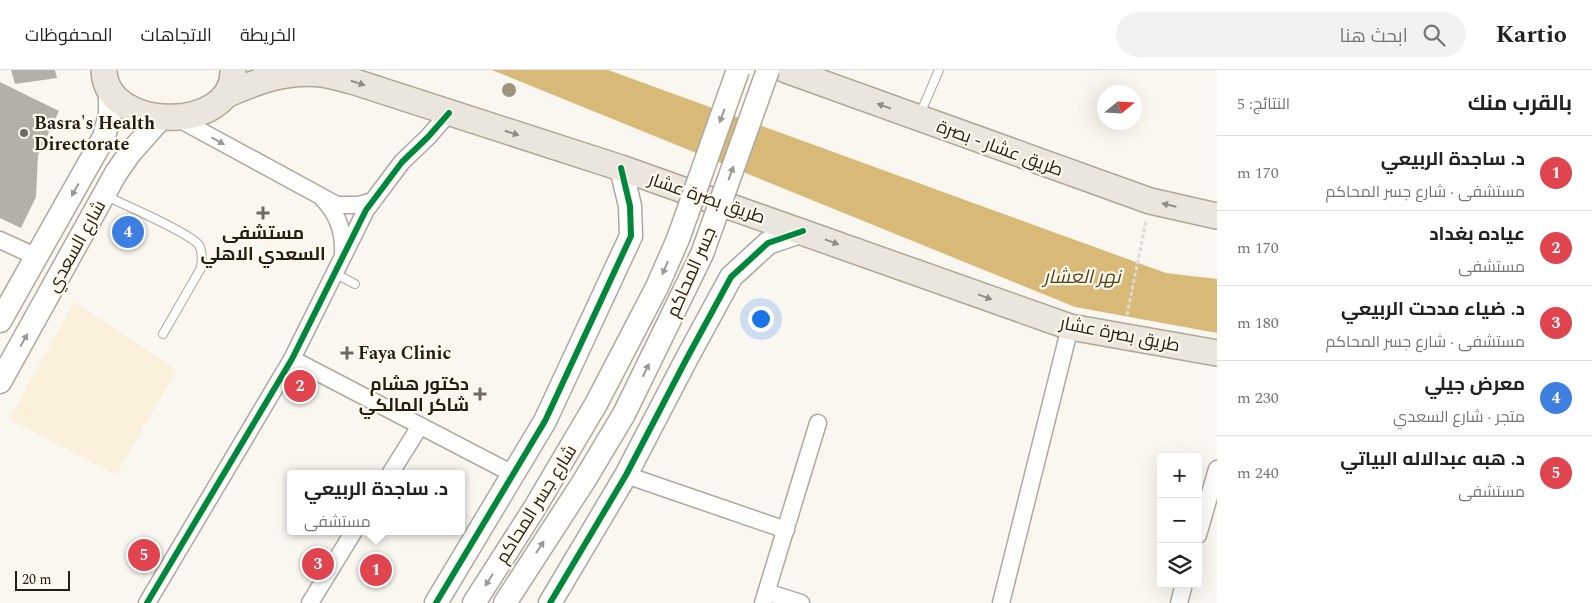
<!DOCTYPE html>
<html lang="ar">
<head>
<meta charset="utf-8">
<style>
	body { margin:0; font-family:Spectral,Cairo,serif; background:#f2f2f2; color:#222; direction:rtl }
	.controls { position:absolute; right:15px; bottom:15px; display:grid; overflow:hidden; border-radius:5px; box-shadow:0 5px 20px #0002 }
	.controls button { width:45px; height:45px; display:grid; place-items:center; padding:0; border:0; border-bottom:1px solid #e0e0e0; background:#fff; color:#222; font:25px sans-serif }
	.compass { position:absolute; left:1097px; top:15px; width:45px; height:45px; border-radius:50%; background:#fff; box-shadow:0 5px 20px #0002; rotate:72deg }
	.scale { position:absolute; left:15px; bottom:12px; width:55px; box-sizing:border-box; padding-left:5px; border:2px solid #231e15; border-top:0; font-size:14px; line-height:18px; white-space:nowrap; color:#231e15; -webkit-text-stroke:4px #fef8ed; paint-order:stroke }
	.you { position:absolute; left:760px; top:248px; width:18px; height:18px; margin:-12px; border:4px solid #fff; border-radius:50%; background:#1a73e8; box-shadow:0 0 0 8px #1a73e833 }
	.badge { display:grid; place-items:center; width:32px; height:32px; border-radius:50%; background:#0b8043; color:#fff; font-size:16px; font-weight:700 }
	.pin { position:absolute; translate:-50% -50%; border:2px solid #fff; box-shadow:0 1px 5px #0006 }
	.popup { position:absolute; left:287px; top:400px; width:178px; height:65px; box-sizing:border-box; display:grid; place-content:center; border-radius:5px; background:#fff; filter:drop-shadow(0 1px 4px #0005); font-size:16px; white-space:nowrap; color:#767676 }
	.popup b { font-size:19px; color:#222 }
	.popup::after { content:''; position:absolute; left:50%; top:100%; margin-left:-10px; border:10px solid transparent; border-top-color:#fff }
	.list { margin:0; padding:0; list-style:none }
	h2 { display:flex; justify-content:space-between; align-items:center; height:65px; margin:0; padding:0 20px; font-size:21px }
	h2 small { font-size:16px; font-weight:400; color:#767676 }
	.list li { display:grid; grid-template-columns:32px 1fr auto; gap:15px; align-items:center; box-sizing:border-box; height:75px; padding:0 20px; border-top:1px solid #e0e0e0 }
	.list b { display:block; font-size:19px; white-space:nowrap }
	.list p { margin:0; font-size:16px; white-space:nowrap; color:#767676 }
	.list em { font-size:16px; font-style:normal; color:#767676 }
	.icon { flex:none; width:28px; height:28px; fill:none; stroke:currentColor; stroke-width:2; stroke-linecap:round; stroke-linejoin:round }
	.map { position:relative; flex:none; width:1217px; height:533px; overflow:hidden; direction:ltr }
	header { display:flex; align-items:center; gap:30px; box-sizing:border-box; height:70px; padding:0 25px; background:#fff; border-bottom:1px solid #e0e0e0 }
	header strong { font-size:24px }
	nav { display:flex; gap:28px; margin-inline-start:auto; font-size:18px }
	.search { width:350px; height:45px; background:#f2f2f2; display:flex; align-items:center; gap:12px; box-sizing:border-box; padding:0 18px; border-radius:28px; color:#767676; font-size:19px }
	main { display:flex }
	aside { flex:1; background:#fff }
	.map>svg:first-child { display:block }
</style>
</head>
<body>
<header>
<strong>Kartio</strong>
<div class="search"><svg class="icon" aria-label="search" viewBox="0 0 24 24"><circle cx="10" cy="10" r="6"/><path d="M15 15l6 6"/></svg>ابحث هنا</div>
<nav><a>الخريطة</a><a>الاتجاهات</a><a>المحفوظات</a></nav>
</header>
<main>
<aside>
<h2>بالقرب منك<small>النتائج: 5</small></h2>
<ul class="list">
<li><span class="badge" style="background:#e0444e">1</span><div><b>د. ساجدة الربيعي</b><p>مستشفى · شارع جسر المحاكم</p></div><em>170 m</em></li>
<li><span class="badge" style="background:#e0444e">2</span><div><b>عياده بغداد</b><p>مستشفى</p></div><em>170 m</em></li>
<li><span class="badge" style="background:#e0444e">3</span><div><b>د. ضياء مدحت الربيعي</b><p>مستشفى · شارع جسر المحاكم</p></div><em>180 m</em></li>
<li><span class="badge" style="background:#3f7fe0">4</span><div><b>معرض جيلي</b><p>متجر · شارع السعدي</p></div><em>230 m</em></li>
<li><span class="badge" style="background:#e0444e">5</span><div><b>د. هبه عبدالاله البياتي</b><p>مستشفى</p></div><em>240 m</em></li>
</ul>
</aside>
<div class="map">
<svg width="1217" height="533" viewBox="0 0 1217 533">
	<rect width="100%" height="100%" fill="#faf7f1"/>
	<!-- built -->
	<path fill="#fbf0db" d="M74 232 177 300 116 405 9 349Z"/>
	<!-- water -->
	<path fill="#d8b977" d="M492 0H608L1166 203 1217 209V263L1075 237Z"/>
	<!-- building -->
	<path fill="#b3b0a8" d="M11 0H55L57 8 15 14Z
		M0 12 59 41 38 85 36 127 21 158 0 148Z"/>
	<g fill="none" stroke-linecap="round" stroke-linejoin="round">
		<defs>
			<path id="lane" d="M920 44 939 0
				M106 126C125 135 188 162 199 175 203 182 202 191 201 198L163 264
				M334 203 355 214"/>
			<path id="street" d="M175 47 337 135H359L373 131
				M323 129C338 144 344 161 343 183
				M0 170 37 187
				M292 289 513 404
				M390 404 420 356
				M626 405 786 460
				M1198 465 1217 399
				M766 522 801 533
				M147 533 292 289 366 140 402 92 428 67 449 43
				M310 533 354 461
				M763 533 818 353
				M1001 533 1070 257
				M1179 533 1184 514"/>
			<path id="secondary" d="M0 251 104 67 110 44V21
				M0 312 116 103 130 83 162 47
				M436 533 545 351 631 166 630 136 621 98
				M474 533 534 439 596 334
				M505 533 584 411 624 344
				M550 533 626 405 687 288 731 207 768 173 803 161"/>
			<path id="primary" d="M104 0C105 62 235 64 233 0
				M786 0 1150 131 1217 146
				M226 25C257 11 288 0 322 4 332 5 342 9 352 11L621 98 1070 257 1217 283"/>
		</defs>
		<!-- lane casing -->
		<use href="#lane" stroke="#ada9a2" stroke-width="10"/>
		<!-- street casing -->
		<use href="#street" stroke="#ada9a2" stroke-width="19"/>
		<!-- secondary casing -->
		<use href="#secondary" stroke="#ada9a2" stroke-width="25"/>
		<!-- primary casing -->
		<use href="#primary" stroke="#afa794" stroke-width="28"/>
		<!-- path -->
		<path stroke="#dbdad8" stroke-width="3" stroke-dasharray="4 2.5" stroke-linecap="butt" d="M1127 245 1146 151"/>
		<!-- lane -->
		<use href="#lane" stroke="#fefefd" stroke-width="8"/>
		<!-- street -->
		<use href="#street" stroke="#fefefd" stroke-width="16"/>
		<!-- secondary -->
		<use href="#secondary" stroke="#fefefd" stroke-width="22"/>
		<!-- primary -->
		<use href="#primary" stroke="#ebe6dd" stroke-width="25"/>
		<defs>
			<path id="secondary-bridge" d="M596 334 657 217 678 169 738 0
				M624 344 702 184 768 0"/>
		</defs>
		<!-- secondary-bridge casing -->
		<use href="#secondary-bridge" stroke="#ada9a2" stroke-width="25" stroke-linecap="butt"/>
		<!-- secondary-bridge -->
		<use href="#secondary-bridge" stroke="#fefefd" stroke-width="22"/>
		<defs>
			<path id="cycleway" d="M147 533 292 289 366 140 402 92 428 67 449 43
				M436 533 545 351 631 166 630 136 621 98
				M550 533 626 405 687 288 731 207 768 173 803 161"/>
		</defs>
		<!-- cycleway casing -->
		<use href="#cycleway" stroke="#fef8ed" stroke-width="9"/>
		<!-- cycleway -->
		<use href="#cycleway" stroke="#00873e" stroke-width="6"/>
	</g>
	<!-- trees -->
	<circle fill="#9e937b" cx="509" cy="20" r="7"/>
	<!-- one-way arrows -->
	<defs><path id="oneway-solid" d="M-6-.8H1V-3.2L6.5 0L1 3.2V.8H-6Z" transform="scale(1.25)"/></defs>
	<g fill="#918c83">
		<use href="#oneway-solid" transform="translate(358 13) rotate(17)"/>
		<use href="#oneway-solid" transform="translate(884 36) rotate(-160)"/>
		<use href="#oneway-solid" transform="translate(512 63) rotate(18)"/>
		<use href="#oneway-solid" transform="translate(1169 135) rotate(-167)"/>
		<use href="#oneway-solid" transform="translate(832 172) rotate(20)"/>
		<use href="#oneway-solid" transform="translate(985 227) rotate(20)"/>
	</g>
	<g fill="#9b9995">
		<use href="#oneway-solid" transform="translate(722 46) rotate(110)"/>
		<use href="#oneway-solid" transform="translate(218 71) rotate(29)"/>
		<use href="#oneway-solid" transform="translate(731 103) rotate(-70)"/>
		<use href="#oneway-solid" transform="translate(75 120) rotate(119)"/>
		<use href="#oneway-solid" transform="translate(665 198) rotate(113)"/>
		<use href="#oneway-solid" transform="translate(24 270) rotate(-61)"/>
		<use href="#oneway-solid" transform="translate(646 300) rotate(-64)"/>
		<use href="#oneway-solid" transform="translate(540 477) rotate(-57)"/>
		<use href="#oneway-solid" transform="translate(489 510) rotate(123)"/>
	</g>
	<!-- markers -->
	<g fill="#6e6a62" stroke="#fef8ed" stroke-width="2">
		<circle cx="24" cy="63" r="5"/>
		<path d="M260.5 135.5h5v5h5v5h-5v5h-5v-5h-5v-5h5z"/>
		<path d="M344.5 275.5h5v5h5v5h-5v5h-5v-5h-5v-5h5z"/>
		<path d="M477.5 316.5h5v5h5v5h-5v5h-5v-5h-5v-5h5z"/>
	</g>
	<g text-anchor="middle" stroke-width="4.5" stroke-linejoin="round" paint-order="stroke">
		<!-- poi labels -->
		<g font-size="18" font-weight="bold" fill="#231e15" stroke="#fef8ed" text-anchor="start">
			<text x="34" y="59">Basra's Health<tspan x="34" dy="21">Directorate</tspan></text>
			<text x="263" y="169" text-anchor="middle">مستشفى<tspan x="263" dy="21">السعدي الاهلي</tspan></text>
			<text x="358" y="289">Faya Clinic</text>
			<text x="469" y="320" text-anchor="end">دكتور هشام<tspan x="469" dy="21">شاكر المالكي</tspan></text>
		</g>
		<!-- street labels -->
		<g font-size="18" fill="#231e15" stroke="#fef8ed">
			<text transform="translate(1000 78) rotate(20)" y="6">طريق عشار - بصرة</text>
			<text transform="translate(707 128) rotate(19)" y="6">طريق بصرة عشار</text>
			<text transform="translate(76 176) rotate(-61)" y="6">شارع السعدي</text>
			<text transform="translate(691 202) rotate(-66)" y="6">جسر المحاكم</text>
			<text transform="translate(1120 264) rotate(11)" y="6">طريق بصرة عشار</text>
			<text transform="translate(536 434) rotate(-58)" y="6">شارع جسر المحاكم</text>
		</g>
		<!-- water labels -->
		<g font-size="19" font-style="italic" fill="#53411a" stroke="#fef8ed">
			<text x="1082" y="213">نهر العشار</text>
		</g>
	</g>
</svg>
<div class="controls">
<button>+</button>
<button>−</button>
<button><svg class="icon" aria-label="layers" viewBox="0 0 24 24"><path d="M12 4l9 5-9 5-9-5zM3 14l9 5 9-5"/></svg></button>
</div>
<svg class="compass" viewBox="-18 -18 36 36"><path d="M0-13l5 13h-10z" fill="#e53935"/><path d="M0 13l5-13h-10z" fill="#767676"/></svg>
<div class="scale">20 m</div>
<div class="you"></div>
<div class="pin badge" style="left:376px;top:500px;background:#e0444e">1</div>
<div class="popup"><b>د. ساجدة الربيعي</b>مستشفى</div>
<div class="pin badge" style="left:300px;top:316px;background:#e0444e">2</div>
<div class="pin badge" style="left:318px;top:494px;background:#e0444e">3</div>
<div class="pin badge" style="left:128px;top:162px;background:#3f7fe0">4</div>
<div class="pin badge" style="left:144px;top:485px;background:#e0444e">5</div>
</div>
</main>
</body>
</html>
